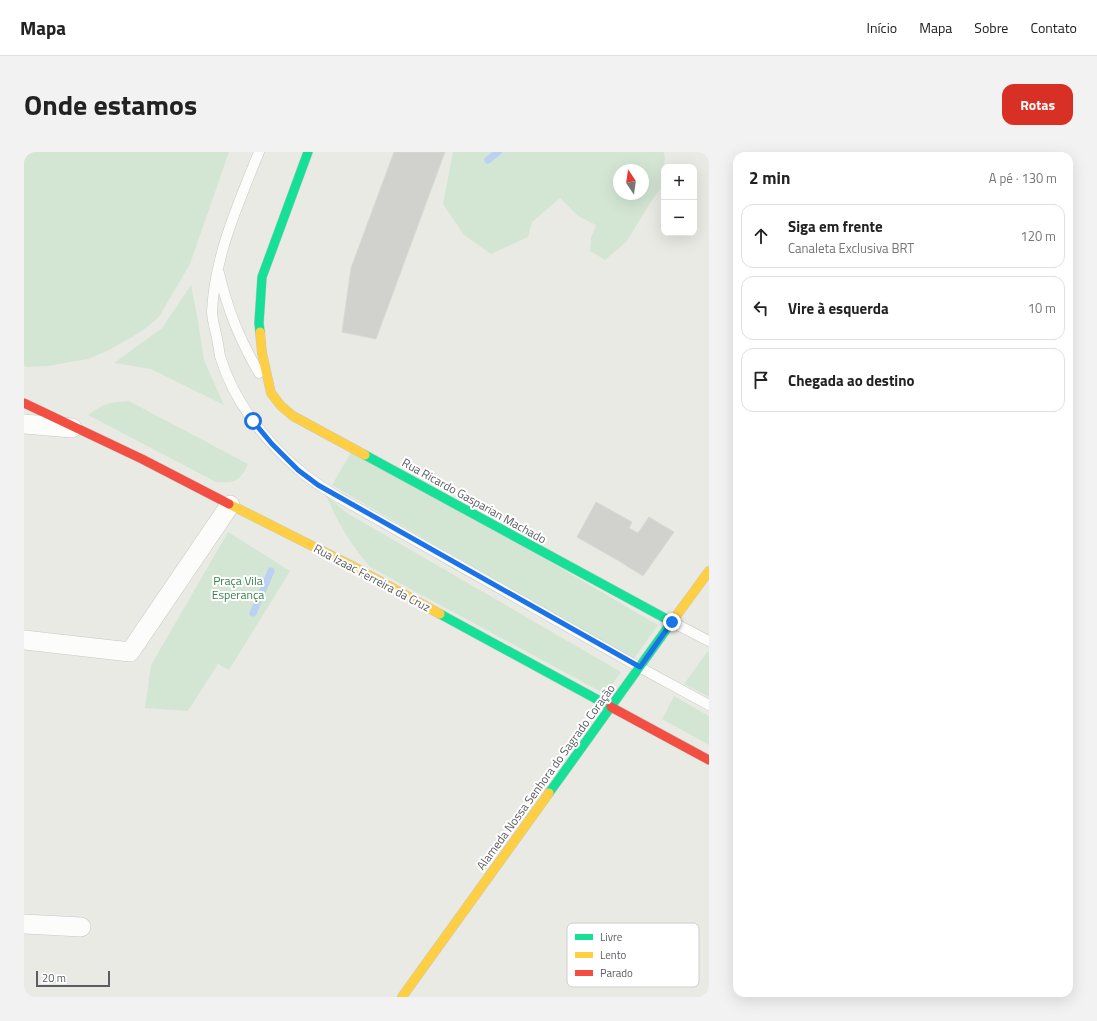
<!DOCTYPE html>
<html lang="pt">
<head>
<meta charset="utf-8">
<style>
	body { margin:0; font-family:"Titillium Web",sans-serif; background:#f2f2f2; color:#222 }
	.controls { position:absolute; right:12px; top:12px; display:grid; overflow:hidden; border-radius:8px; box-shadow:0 4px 16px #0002 }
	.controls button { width:36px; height:36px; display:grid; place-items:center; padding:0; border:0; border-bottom:1px solid #e0e0e0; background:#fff; color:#222; font:20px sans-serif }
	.compass { position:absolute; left:589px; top:12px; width:36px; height:36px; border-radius:50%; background:#fff; box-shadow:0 4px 16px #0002; rotate:347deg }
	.scale { position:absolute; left:12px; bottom:10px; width:74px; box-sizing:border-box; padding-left:4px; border:2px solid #5b5d62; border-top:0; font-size:11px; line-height:14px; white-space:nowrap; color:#5b5d62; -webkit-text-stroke:3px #fff; paint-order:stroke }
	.stop { position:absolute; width:12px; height:12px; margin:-9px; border:3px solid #1a73e8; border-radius:50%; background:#fff }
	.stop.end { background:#1a73e8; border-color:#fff; box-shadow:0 1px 4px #0008 }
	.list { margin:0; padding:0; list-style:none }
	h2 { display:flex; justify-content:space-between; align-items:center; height:52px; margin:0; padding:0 16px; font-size:17px }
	h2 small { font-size:13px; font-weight:400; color:#767676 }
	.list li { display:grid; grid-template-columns:26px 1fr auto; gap:12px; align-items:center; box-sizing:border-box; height:64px; margin:0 8px 8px; padding:0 8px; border:1px solid #e0e0e0; border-radius:12px }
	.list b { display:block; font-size:15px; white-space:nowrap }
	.list p { margin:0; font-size:13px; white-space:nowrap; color:#767676 }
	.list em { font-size:13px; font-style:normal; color:#767676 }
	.icon { flex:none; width:22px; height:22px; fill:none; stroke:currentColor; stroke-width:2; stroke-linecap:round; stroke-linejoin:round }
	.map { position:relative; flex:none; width:685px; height:845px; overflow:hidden; border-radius:12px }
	header { display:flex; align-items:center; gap:24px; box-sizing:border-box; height:56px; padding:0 20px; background:#fff; border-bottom:1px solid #e0e0e0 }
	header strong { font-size:19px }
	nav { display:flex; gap:22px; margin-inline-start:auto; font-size:14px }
	.intro { display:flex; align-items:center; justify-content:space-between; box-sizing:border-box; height:96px; padding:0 24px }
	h1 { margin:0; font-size:28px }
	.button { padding:10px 18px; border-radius:12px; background:#d93025; color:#fff; font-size:14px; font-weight:700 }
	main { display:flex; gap:24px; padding:0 24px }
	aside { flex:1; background:#fff; border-radius:12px; box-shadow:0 4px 16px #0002 }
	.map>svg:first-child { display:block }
</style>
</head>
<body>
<header>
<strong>Mapa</strong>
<nav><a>Início</a><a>Mapa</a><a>Sobre</a><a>Contato</a></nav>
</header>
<div class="intro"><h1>Onde estamos</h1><a class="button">Rotas</a></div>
<main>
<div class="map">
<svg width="685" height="845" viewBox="0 0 685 845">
	<rect width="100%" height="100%" fill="#eaeae4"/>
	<!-- green -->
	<path fill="#d3e6d4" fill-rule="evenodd" d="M0 0H205L166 112 135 165 122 176 110 184 83 199 64 207 24 214 4 215 0 214Z
		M429 0H640L641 7 637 36 626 51 603 89 581 108 566 99 567 86 572 73 554 64 536 46 508 70 504 85 467 102 440 83 419 52ZM595 18H619V42H595Z
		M167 133 173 163 180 208 200 253 127 217 90 211 138 176Z
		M105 249 224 312C216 330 210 331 192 330L64 263C80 251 86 250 105 249Z
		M330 295 634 473 609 508 308 333Z
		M302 343 323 361 597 520 581 542 346 415C325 390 314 372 302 343Z
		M204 380 266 419 205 518 194 512 164 559 121 556 127 513Z
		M684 499 685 500V545L660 532Z
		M650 544 685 564V593L638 567Z"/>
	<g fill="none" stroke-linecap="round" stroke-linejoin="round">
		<!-- stream -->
		<path stroke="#bbd1f2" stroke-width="7" d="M464 8 474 0
			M229 461 247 419"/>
	</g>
	<!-- building -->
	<path fill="#d1d1ce" stroke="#d9d8d4" d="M370 0H421L352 187 318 180 327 116Z
		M572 350 608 370 605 376 614 381 625 365 650 380 619 424 595 409 553 385Z"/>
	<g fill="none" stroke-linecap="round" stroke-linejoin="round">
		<defs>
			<path id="lane" d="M235 0C214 52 191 103 188 159 188 167 191 177 193 186 194 192 195 198 196 204 209 248 240 288 274 317 287 329 301 337 316 346L615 515 685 553
				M195 121C204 159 216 188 235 221
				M648 470 685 489"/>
			<path id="street" d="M0 272 48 276
				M0 488 106 500 206 353
				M0 772 57 775"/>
			<path id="fast" d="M236 180 235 171 238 125 284 0
				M341 303 648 470
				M416 462 587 555
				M525 641 647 471"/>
			<path id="slow" d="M236 180 238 201 247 241 257 254 269 264 341 303
				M205 352 328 414 416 462
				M647 471 685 419
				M378 845 525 641"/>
			<path id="jam" d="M0 251 118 307 205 352
				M587 555 685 608"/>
		</defs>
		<!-- lane casing -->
		<use href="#lane" stroke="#c7c7c5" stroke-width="11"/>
		<!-- street casing -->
		<use href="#street" stroke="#c7c7c5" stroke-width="20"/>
		<!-- fast casing -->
		<use href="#fast" stroke="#c7c7c6" stroke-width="10"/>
		<!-- slow casing -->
		<use href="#slow" stroke="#c7c7c6" stroke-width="10"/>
		<!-- jam casing -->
		<use href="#jam" stroke="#c7c7c6" stroke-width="10"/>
		<!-- lane -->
		<use href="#lane" stroke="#fcfcfb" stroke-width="10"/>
		<!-- street -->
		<use href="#street" stroke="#fcfcfb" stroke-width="19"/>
		<!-- fast -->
		<use href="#fast" stroke="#16e098" stroke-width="9"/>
		<!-- slow -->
		<use href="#slow" stroke="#ffcf43" stroke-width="9"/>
		<!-- jam -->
		<use href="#jam" stroke="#f24e42" stroke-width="9"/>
	</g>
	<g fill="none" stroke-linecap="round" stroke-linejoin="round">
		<!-- route -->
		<path stroke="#1a73e8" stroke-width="5" d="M229 269 248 292 274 318 294 333 616 515 648 470"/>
	</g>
	<g text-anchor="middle" stroke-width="4" stroke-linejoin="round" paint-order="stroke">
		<!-- street labels -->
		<g font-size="12" fill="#5b5d62" stroke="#fff">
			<text transform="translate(450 349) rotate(29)" y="4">Rua Ricardo Gasparian Machado</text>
			<text transform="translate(348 426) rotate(28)" y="4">Rua Izaac Ferreira da Cruz</text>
			<text transform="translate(522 625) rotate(-54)" y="4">Alameda Nossa Senhora do Sagrado Coração</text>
		</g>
		<!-- park labels -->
		<g font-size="12" fill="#3b804a" stroke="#fff">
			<text x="214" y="433">Praça Vila<tspan x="214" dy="14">Esperança</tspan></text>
		</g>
	</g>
	<!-- legend -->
	<rect x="543" y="771" width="132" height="64" rx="6" fill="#fff" stroke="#ceced0" stroke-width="1"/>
	<rect x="551" y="782" width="18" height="6" fill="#16e098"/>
	<rect x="551" y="800" width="18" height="6" fill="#ffcf43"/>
	<rect x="551" y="818" width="18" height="6" fill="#f24e42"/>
	<g font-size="11" fill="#5b5d62">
		<text x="576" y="789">Livre</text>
		<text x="576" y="807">Lento</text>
		<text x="576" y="825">Parado</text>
	</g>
</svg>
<div class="controls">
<button>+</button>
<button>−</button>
</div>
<svg class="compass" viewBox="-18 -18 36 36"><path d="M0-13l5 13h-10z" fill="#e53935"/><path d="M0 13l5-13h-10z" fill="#767676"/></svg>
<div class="scale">20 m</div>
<div class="stop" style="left:229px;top:269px"></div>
<div class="stop end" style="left:648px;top:470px"></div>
</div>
<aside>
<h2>2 min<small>A pé · 130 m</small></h2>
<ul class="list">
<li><svg class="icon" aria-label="ahead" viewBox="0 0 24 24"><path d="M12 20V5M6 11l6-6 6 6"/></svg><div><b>Siga em frente</b><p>Canaleta Exclusiva BRT</p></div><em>120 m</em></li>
<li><svg class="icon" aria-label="left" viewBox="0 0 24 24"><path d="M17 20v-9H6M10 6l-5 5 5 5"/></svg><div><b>Vire à esquerda</b></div><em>10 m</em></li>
<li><svg class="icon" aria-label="arrive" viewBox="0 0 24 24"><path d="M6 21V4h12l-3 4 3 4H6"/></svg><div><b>Chegada ao destino</b></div></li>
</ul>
</aside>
</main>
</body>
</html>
